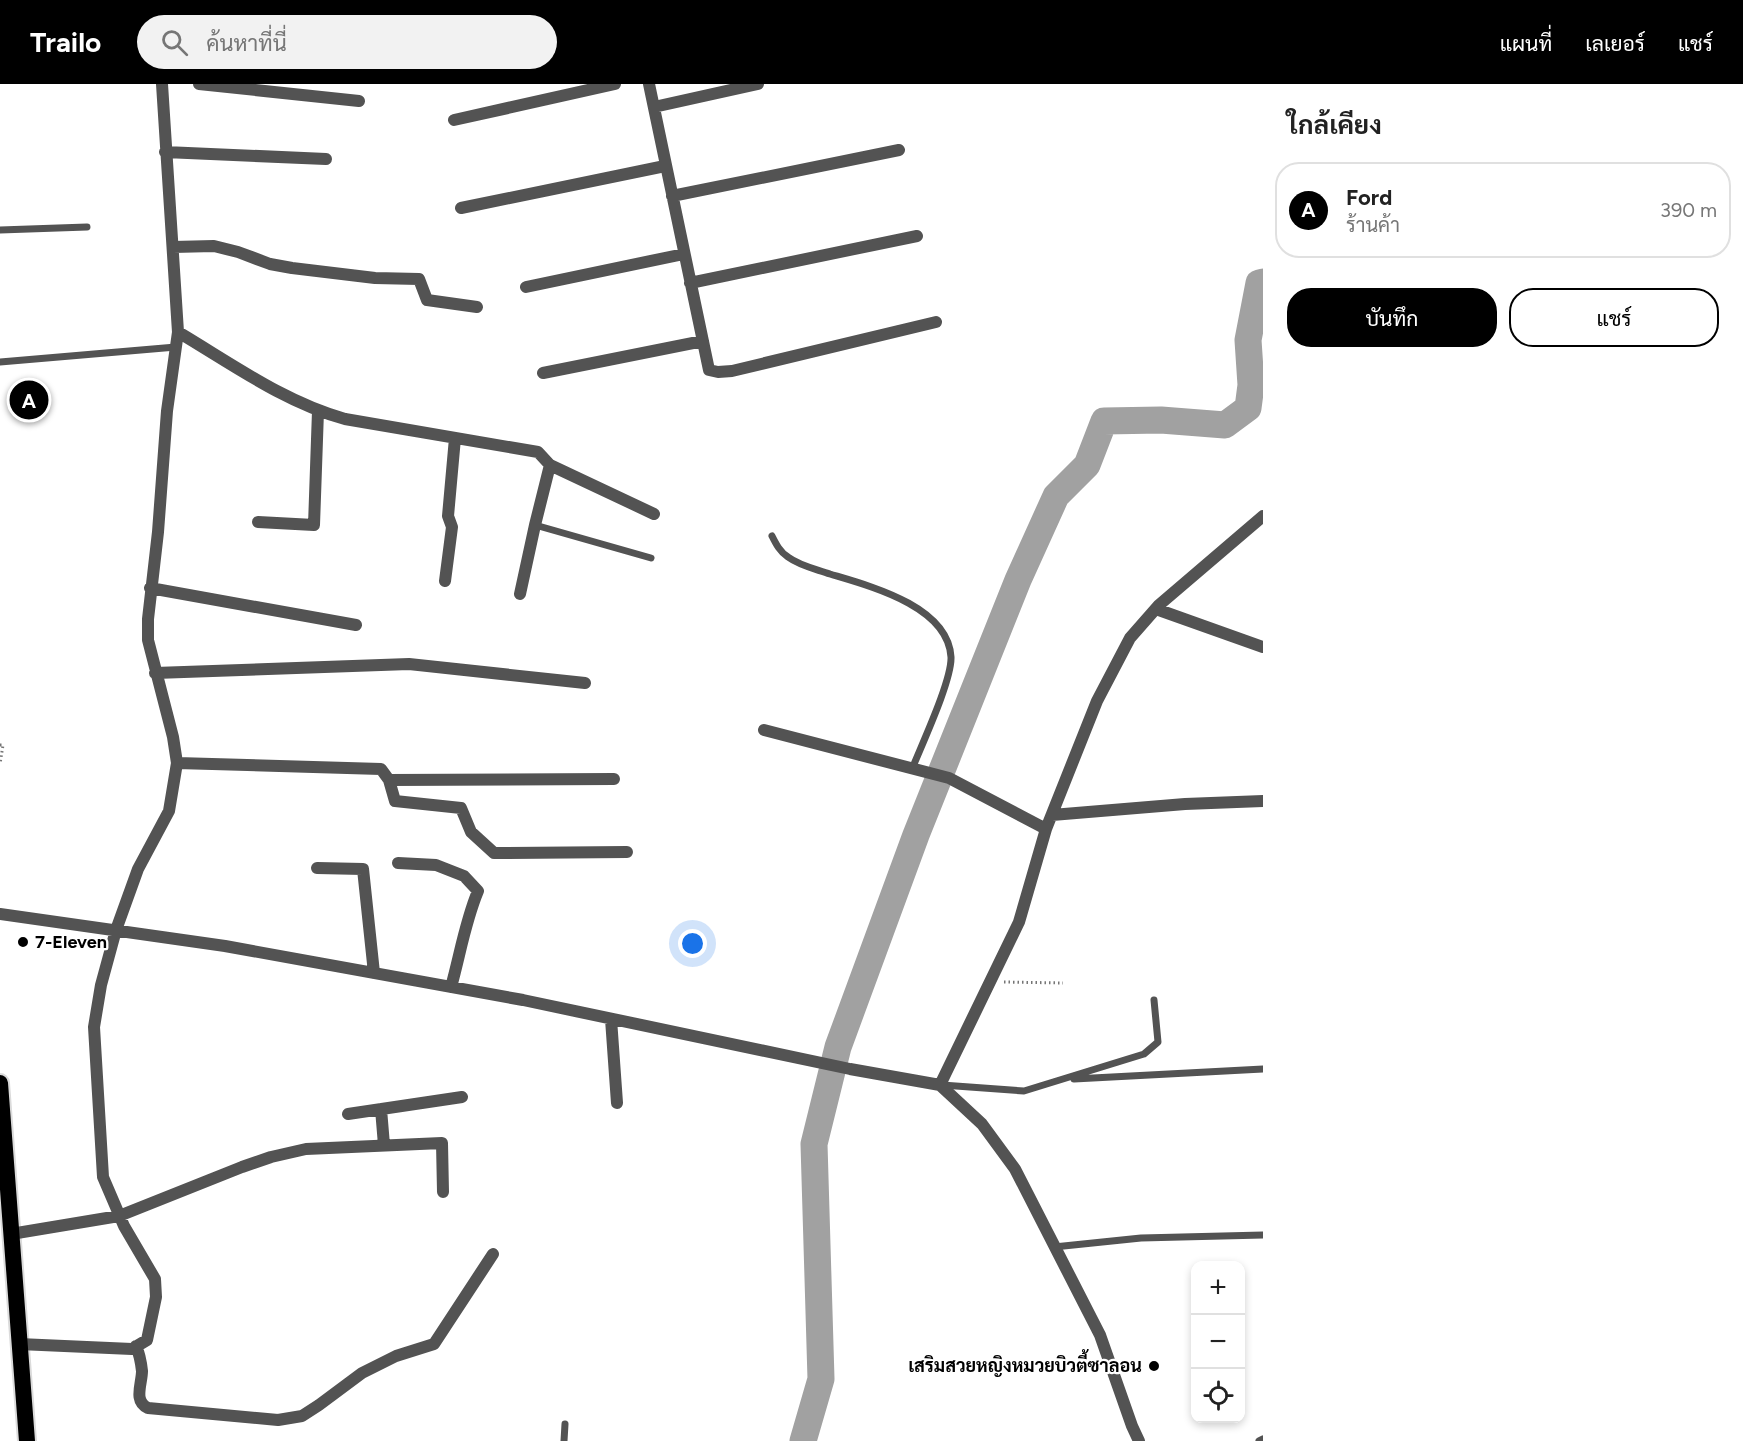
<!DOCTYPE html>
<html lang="th">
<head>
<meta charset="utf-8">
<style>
	body { margin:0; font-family:Figtree,Sarabun,sans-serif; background:#f2f2f2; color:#222 }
	.controls { position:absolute; right:18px; bottom:18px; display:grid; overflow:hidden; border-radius:12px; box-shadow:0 3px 9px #0003 }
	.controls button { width:54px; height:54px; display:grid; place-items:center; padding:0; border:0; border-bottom:2px solid #e0e0e0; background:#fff; color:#222; font:30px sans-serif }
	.you { position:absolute; left:693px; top:860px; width:21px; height:21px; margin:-15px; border:4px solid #fff; border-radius:50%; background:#1a73e8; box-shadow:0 0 0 9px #1a73e833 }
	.badge { display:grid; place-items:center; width:39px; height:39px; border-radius:50%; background:#000; color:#fff; font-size:20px; font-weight:700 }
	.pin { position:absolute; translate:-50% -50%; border:3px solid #fff; box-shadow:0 2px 6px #0006 }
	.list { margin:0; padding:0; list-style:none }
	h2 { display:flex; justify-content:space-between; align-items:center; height:78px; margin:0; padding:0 24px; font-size:26px }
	h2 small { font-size:20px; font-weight:400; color:#767676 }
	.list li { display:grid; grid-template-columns:39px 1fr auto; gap:18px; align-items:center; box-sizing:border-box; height:96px; margin:0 12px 12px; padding:0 12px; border:2px solid #e0e0e0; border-radius:24px }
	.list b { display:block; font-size:22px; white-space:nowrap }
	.list p { margin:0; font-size:20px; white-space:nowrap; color:#767676 }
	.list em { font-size:20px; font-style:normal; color:#767676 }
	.actions { display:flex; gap:12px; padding:18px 24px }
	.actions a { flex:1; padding:14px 0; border:2px solid #000; border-radius:24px; text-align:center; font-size:21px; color:#000 }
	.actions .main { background:#000; color:#fff }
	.icon { flex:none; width:33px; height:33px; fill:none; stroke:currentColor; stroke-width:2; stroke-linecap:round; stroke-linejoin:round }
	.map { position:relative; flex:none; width:1263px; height:1357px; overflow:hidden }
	header { display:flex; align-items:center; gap:36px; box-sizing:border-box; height:84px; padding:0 30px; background:#000; color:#fff }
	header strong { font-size:28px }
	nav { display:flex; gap:33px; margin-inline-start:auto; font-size:21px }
	.search { width:420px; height:54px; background:#f2f2f2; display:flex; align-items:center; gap:15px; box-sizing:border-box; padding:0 21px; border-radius:33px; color:#767676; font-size:22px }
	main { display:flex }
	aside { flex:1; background:#fff }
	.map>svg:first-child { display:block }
</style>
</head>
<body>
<header>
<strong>Trailo</strong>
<div class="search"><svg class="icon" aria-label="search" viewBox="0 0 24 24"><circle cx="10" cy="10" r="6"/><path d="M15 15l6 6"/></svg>ค้นหาที่นี่</div>
<nav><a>แผนที่</a><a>เลเยอร์</a><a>แชร์</a></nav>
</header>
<main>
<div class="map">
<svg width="1263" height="1357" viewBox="0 0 1263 1357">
	<rect width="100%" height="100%" fill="#fff"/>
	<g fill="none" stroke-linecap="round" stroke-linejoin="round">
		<!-- river -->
		<path stroke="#a1a1a1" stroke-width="27" d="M803 1357 821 1295 814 1060 838 963 916 751 1018 496 1056 412 1087 381 1104 337 1161 336 1225 341 1248 324 1251 301 1248 256 1259 199 1263 198"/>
		<defs>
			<path id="trunk" d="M0 999 27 1357"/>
		</defs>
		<!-- trunk casing -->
		<use href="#trunk" stroke="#dbdbdb" stroke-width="20"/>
		<!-- path -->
		<path stroke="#757575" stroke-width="3" stroke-dasharray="1.5 3" stroke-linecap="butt" d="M0 661H3L0 680
			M1004 898 1063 899"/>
		<!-- service -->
		<path stroke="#535353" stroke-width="7" d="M0 146 87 143
			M0 278 176 263
			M535 441 651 474
			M772 452C776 460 780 468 788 473 800 482 816 485 830 490 870 502 948 522 951 573 952 596 922 660 912 685
			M1074 995 1263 985
			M942 1001 1024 1007 1144 970 1158 958 1154 916
			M1054 1163 1141 1154 1263 1151
			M564 1357 565 1340
			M1259 1357 1263 1355"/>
		<!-- minor -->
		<path stroke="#535353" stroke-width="12" d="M199 0 359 17
			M649 0 709 286 718 288 732 287 936 238
			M654 23 758 0
			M454 36 615 0
			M165 68 326 75
			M672 112 899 66
			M461 124 665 82
			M173 163 214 162 238 168 270 180 292 184 375 194 419 195 427 216 477 223
			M690 199 917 152
			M526 203 684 170
			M178 248C232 280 284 318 345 335L538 368 550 381 535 441 520 510
			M543 289 703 257
			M550 381 654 430
			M258 438 314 441 318 327
			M445 497 452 443 448 432 455 354
			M150 504 356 541
			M1156 525 1263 563
			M155 589 409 580 585 599
			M764 646 949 694 1046 745
			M177 679 381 685 389 696 395 717 461 724 471 748 494 769 627 768
			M389 696 614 695
			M1052 731 1185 720 1263 717
			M398 779 436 781 464 792 478 807C465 838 460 871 451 903
			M317 784 363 785 374 889
			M0 830 225 862 523 916 850 985 940 1001 982 1040 1015 1085 1100 1251 1132 1342 1139 1357
			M611 935 617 1019
			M940 1001 1019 838 1046 745 1097 617 1130 554 1159 521 1263 432
			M381 1025 384 1061
			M348 1030 462 1013
			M11 1150 119 1132 242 1083 271 1073 306 1065 442 1059 443 1108
			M19 1260 132 1265 147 1256 156 1213 155 1195 124 1142 103 1093 94 943 101 901 116 846 138 785 169 727 177 679 173 653 148 556V535L158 448 167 327 178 248 162 0
			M136 1262C140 1271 141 1278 142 1287 142 1300 133 1317 148 1324L278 1336 302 1332 319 1321 362 1289 396 1272 434 1260 493 1170"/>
		<!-- trunk -->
		<use href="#trunk" stroke="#000" stroke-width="16"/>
	</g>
	<!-- markers -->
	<g fill="#000" stroke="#fff" stroke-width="2">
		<circle cx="23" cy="858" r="6"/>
		<circle cx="1154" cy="1282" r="6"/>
	</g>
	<g text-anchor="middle" stroke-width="4.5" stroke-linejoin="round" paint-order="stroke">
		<!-- poi labels -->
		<g font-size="18" font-weight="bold" fill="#000" stroke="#fff" text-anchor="start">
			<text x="35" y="864">7-Eleven</text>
			<text x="1142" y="1288" text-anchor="end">เสริมสวยหญิงหมวยบิวตี้ซาลอน</text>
		</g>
	</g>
</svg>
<div class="controls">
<button>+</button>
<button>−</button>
<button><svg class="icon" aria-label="locate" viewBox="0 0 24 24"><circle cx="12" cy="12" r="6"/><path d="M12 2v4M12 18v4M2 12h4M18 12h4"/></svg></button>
</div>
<div class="you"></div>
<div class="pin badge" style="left:29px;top:316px">A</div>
</div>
<aside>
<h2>ใกล้เคียง<small></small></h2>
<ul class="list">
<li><span class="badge">A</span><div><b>Ford</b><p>ร้านค้า</p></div><em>390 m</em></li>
</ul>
<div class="actions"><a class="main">บันทึก</a><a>แชร์</a></div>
</aside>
</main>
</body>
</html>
